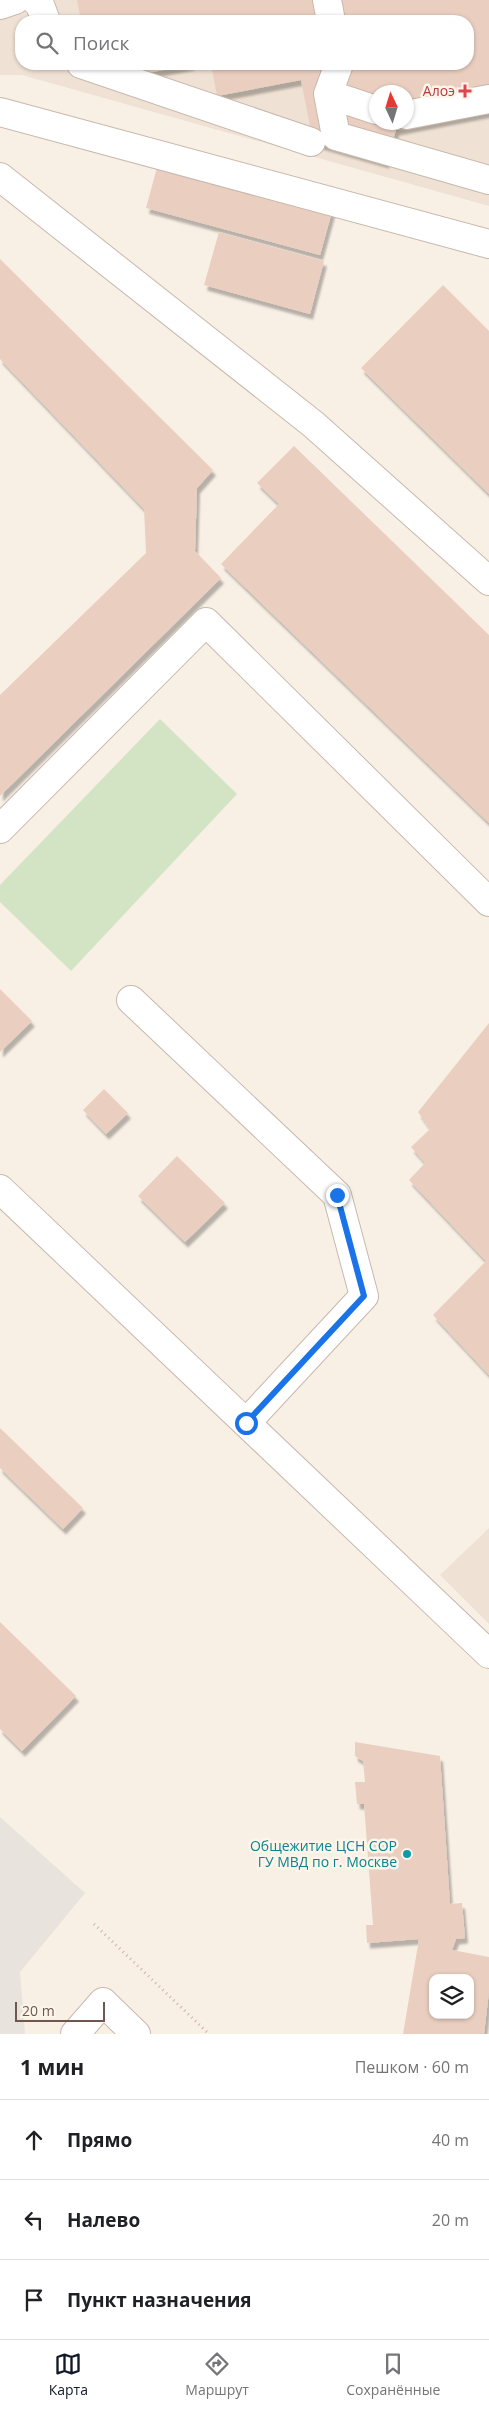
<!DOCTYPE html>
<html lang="ru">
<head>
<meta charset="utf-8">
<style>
	body { margin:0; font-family:"Open Sans",sans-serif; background:#f2f2f2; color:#202124 }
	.controls { position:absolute; right:15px; bottom:15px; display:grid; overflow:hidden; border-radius:10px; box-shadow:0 1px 4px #0004 }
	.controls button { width:45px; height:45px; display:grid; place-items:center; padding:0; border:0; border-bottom:1px solid #e0e0e0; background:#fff; color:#202124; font:25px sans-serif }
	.compass { position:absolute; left:369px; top:85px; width:45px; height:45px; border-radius:50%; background:#fff; box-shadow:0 1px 4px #0004; rotate:356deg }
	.scale { position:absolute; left:15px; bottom:12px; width:90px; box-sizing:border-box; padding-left:5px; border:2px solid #6e584e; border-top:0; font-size:14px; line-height:18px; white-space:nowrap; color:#6e584e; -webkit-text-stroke:4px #fcf5ea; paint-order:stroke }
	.stop { position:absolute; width:15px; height:15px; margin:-11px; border:4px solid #1a73e8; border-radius:50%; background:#fff }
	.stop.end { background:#1a73e8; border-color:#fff; box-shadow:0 1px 5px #0008 }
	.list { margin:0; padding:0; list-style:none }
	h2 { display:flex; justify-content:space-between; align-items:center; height:65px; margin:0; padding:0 20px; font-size:21px }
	h2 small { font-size:16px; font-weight:400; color:#757577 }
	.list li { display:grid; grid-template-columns:32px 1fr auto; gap:15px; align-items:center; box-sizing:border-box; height:80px; padding:0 20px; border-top:1px solid #e0e0e0 }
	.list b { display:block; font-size:19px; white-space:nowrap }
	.list em { font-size:16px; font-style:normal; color:#757577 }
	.icon { flex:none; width:28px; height:28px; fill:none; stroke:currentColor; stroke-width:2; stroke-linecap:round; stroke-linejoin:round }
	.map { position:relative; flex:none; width:489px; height:2034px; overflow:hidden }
	.search { position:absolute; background:#fff; box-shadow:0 1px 4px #0004; left:15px; right:15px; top:15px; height:55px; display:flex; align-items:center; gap:12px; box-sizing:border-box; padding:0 18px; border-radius:20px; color:#757577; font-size:19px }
	.sheet { height:305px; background:#fff }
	nav { display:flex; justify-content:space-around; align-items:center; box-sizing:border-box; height:70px; border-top:1px solid #e0e0e0; background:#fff; font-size:14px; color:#757577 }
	nav a { display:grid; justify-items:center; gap:2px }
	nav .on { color:#111827 }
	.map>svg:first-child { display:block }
</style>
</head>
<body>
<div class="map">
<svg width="489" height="2034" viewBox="0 0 489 2034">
	<defs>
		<filter id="shadow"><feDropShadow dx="3" dy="5.5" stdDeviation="1" flood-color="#0004"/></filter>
	</defs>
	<rect width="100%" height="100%" fill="#f9f0e5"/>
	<!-- residential -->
	<path fill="#efe2d4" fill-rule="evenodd" d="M0 0H489V206L22 75H0ZM21 21H468V64H21ZM376 92H406V122H376Z
		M489 1528V1624L440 1575Z"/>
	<!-- industrial -->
	<path fill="#e9e3de" d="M0 1817 85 1893 20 1972 25 2034H0Z"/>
	<!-- green -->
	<path fill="#d3e4c5" d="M160 719 237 794 71 971 0 902V885Z"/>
	<!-- building -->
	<path fill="#eacfc0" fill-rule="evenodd" filter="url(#shadow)" d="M77 0H489V112L396 130 386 163 313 142 301 80 217 96 211 64H468V21H81ZM376 92H406V122H376Z
		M102 64H192V65L141 74Z
		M159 160 333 208 320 255 146 208Z
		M219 232 324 261 310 314 204 285Z
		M0 259 213 470 197 488 195 551 221 578 0 796V695L146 553 144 509 0 359Z
		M443 285 489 331V494L361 368Z
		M294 446 489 635V823L221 564 279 504 257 483Z
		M0 989 32 1021 0 1052Z
		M489 1023V1375L433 1315 486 1261 409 1180 425 1163 411 1147 430 1129 418 1112Z
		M104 1089 128 1113 106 1134 83 1110Z
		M177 1156 225 1203 185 1242 138 1196Z
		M0 1428 83 1508 63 1529 0 1468Z
		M0 1622 76 1696 22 1751 0 1729Z
		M355 1742 440 1756 450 1904 462 1903 465 1938 456 1939 452 1950 489 1957V1991L484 2034H403L419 1939 367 1943 366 1925H373L364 1804H357L355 1782H365L363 1761 355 1756ZM433 1978H470V2015H433Z"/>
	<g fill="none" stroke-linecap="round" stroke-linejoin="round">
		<defs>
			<path id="minor" d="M35 0 40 5 46 21
				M327 0 331 21
				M0 5 15 0
				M81 64 311 142
				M339 64 328 94 336 136 489 180
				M328 94 376 110
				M0 112 489 244
				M406 115 489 99
				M0 177 313 424 489 581
				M0 829 206 622 489 902
				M131 1000 337 1195 364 1296 246 1423
				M0 1189 489 1654
				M75 2034 103 2002 136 2034"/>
		</defs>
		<!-- minor casing -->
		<use href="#minor" stroke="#c8b8ad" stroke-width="30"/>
		<!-- path -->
		<path stroke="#cfb3a4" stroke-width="3" stroke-dasharray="1 4" stroke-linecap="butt" d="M94 1924 209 2034"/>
		<!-- minor -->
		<use href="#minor" stroke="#fff" stroke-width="28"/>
	</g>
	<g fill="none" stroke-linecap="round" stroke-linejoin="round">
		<!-- route -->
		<path stroke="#1a73e8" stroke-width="6" d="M246 1423 364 1296 337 1195"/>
	</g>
	<!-- markers -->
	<path fill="#e0444e" stroke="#fcf5ea" stroke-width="2" d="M462.5 83.5h5v5h5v5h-5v5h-5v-5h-5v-5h5z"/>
	<circle fill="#0f9aa8" stroke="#fcf5ea" stroke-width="2" cx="407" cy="1854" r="5"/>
	<g text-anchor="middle" stroke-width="5" stroke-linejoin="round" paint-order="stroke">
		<!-- health labels -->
		<g font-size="14" fill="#be3a42" stroke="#fcf5ea" text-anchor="end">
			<text x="455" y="96">Алоэ</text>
		</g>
		<!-- culture labels -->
		<g font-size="14" fill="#0d838f" stroke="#fcf5ea" text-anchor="end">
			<text x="397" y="1851">Общежитие ЦСН СОР<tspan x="397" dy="16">ГУ МВД по г. Москве</tspan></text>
		</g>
	</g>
</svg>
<div class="controls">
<button><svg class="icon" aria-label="layers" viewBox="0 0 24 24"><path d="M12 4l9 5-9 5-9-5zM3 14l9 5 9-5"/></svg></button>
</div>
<svg class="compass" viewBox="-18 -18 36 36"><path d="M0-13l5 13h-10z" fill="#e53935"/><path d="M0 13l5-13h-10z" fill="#757577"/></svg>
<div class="scale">20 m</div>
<div class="stop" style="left:246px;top:1423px"></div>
<div class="stop end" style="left:337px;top:1195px"></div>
<div class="search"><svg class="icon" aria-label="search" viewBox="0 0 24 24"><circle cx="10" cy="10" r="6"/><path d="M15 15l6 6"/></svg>Поиск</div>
</div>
<section class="sheet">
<h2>1 мин<small>Пешком · 60 m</small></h2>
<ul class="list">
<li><svg class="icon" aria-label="ahead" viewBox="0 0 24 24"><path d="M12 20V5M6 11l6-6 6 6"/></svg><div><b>Прямо</b></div><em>40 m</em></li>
<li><svg class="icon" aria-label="left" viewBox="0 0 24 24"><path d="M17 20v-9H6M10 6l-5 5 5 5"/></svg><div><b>Налево</b></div><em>20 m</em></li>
<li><svg class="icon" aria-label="arrive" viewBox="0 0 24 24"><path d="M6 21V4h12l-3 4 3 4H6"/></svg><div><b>Пункт назначения</b></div></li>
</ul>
</section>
<nav>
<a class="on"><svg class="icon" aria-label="map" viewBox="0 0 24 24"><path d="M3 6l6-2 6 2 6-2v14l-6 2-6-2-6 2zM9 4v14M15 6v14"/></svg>Карта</a>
<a><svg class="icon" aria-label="directions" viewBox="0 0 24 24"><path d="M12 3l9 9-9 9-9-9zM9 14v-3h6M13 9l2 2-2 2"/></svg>Маршрут</a>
<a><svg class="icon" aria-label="saved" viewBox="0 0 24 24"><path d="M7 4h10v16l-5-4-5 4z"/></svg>Сохранённые</a>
</nav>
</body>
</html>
